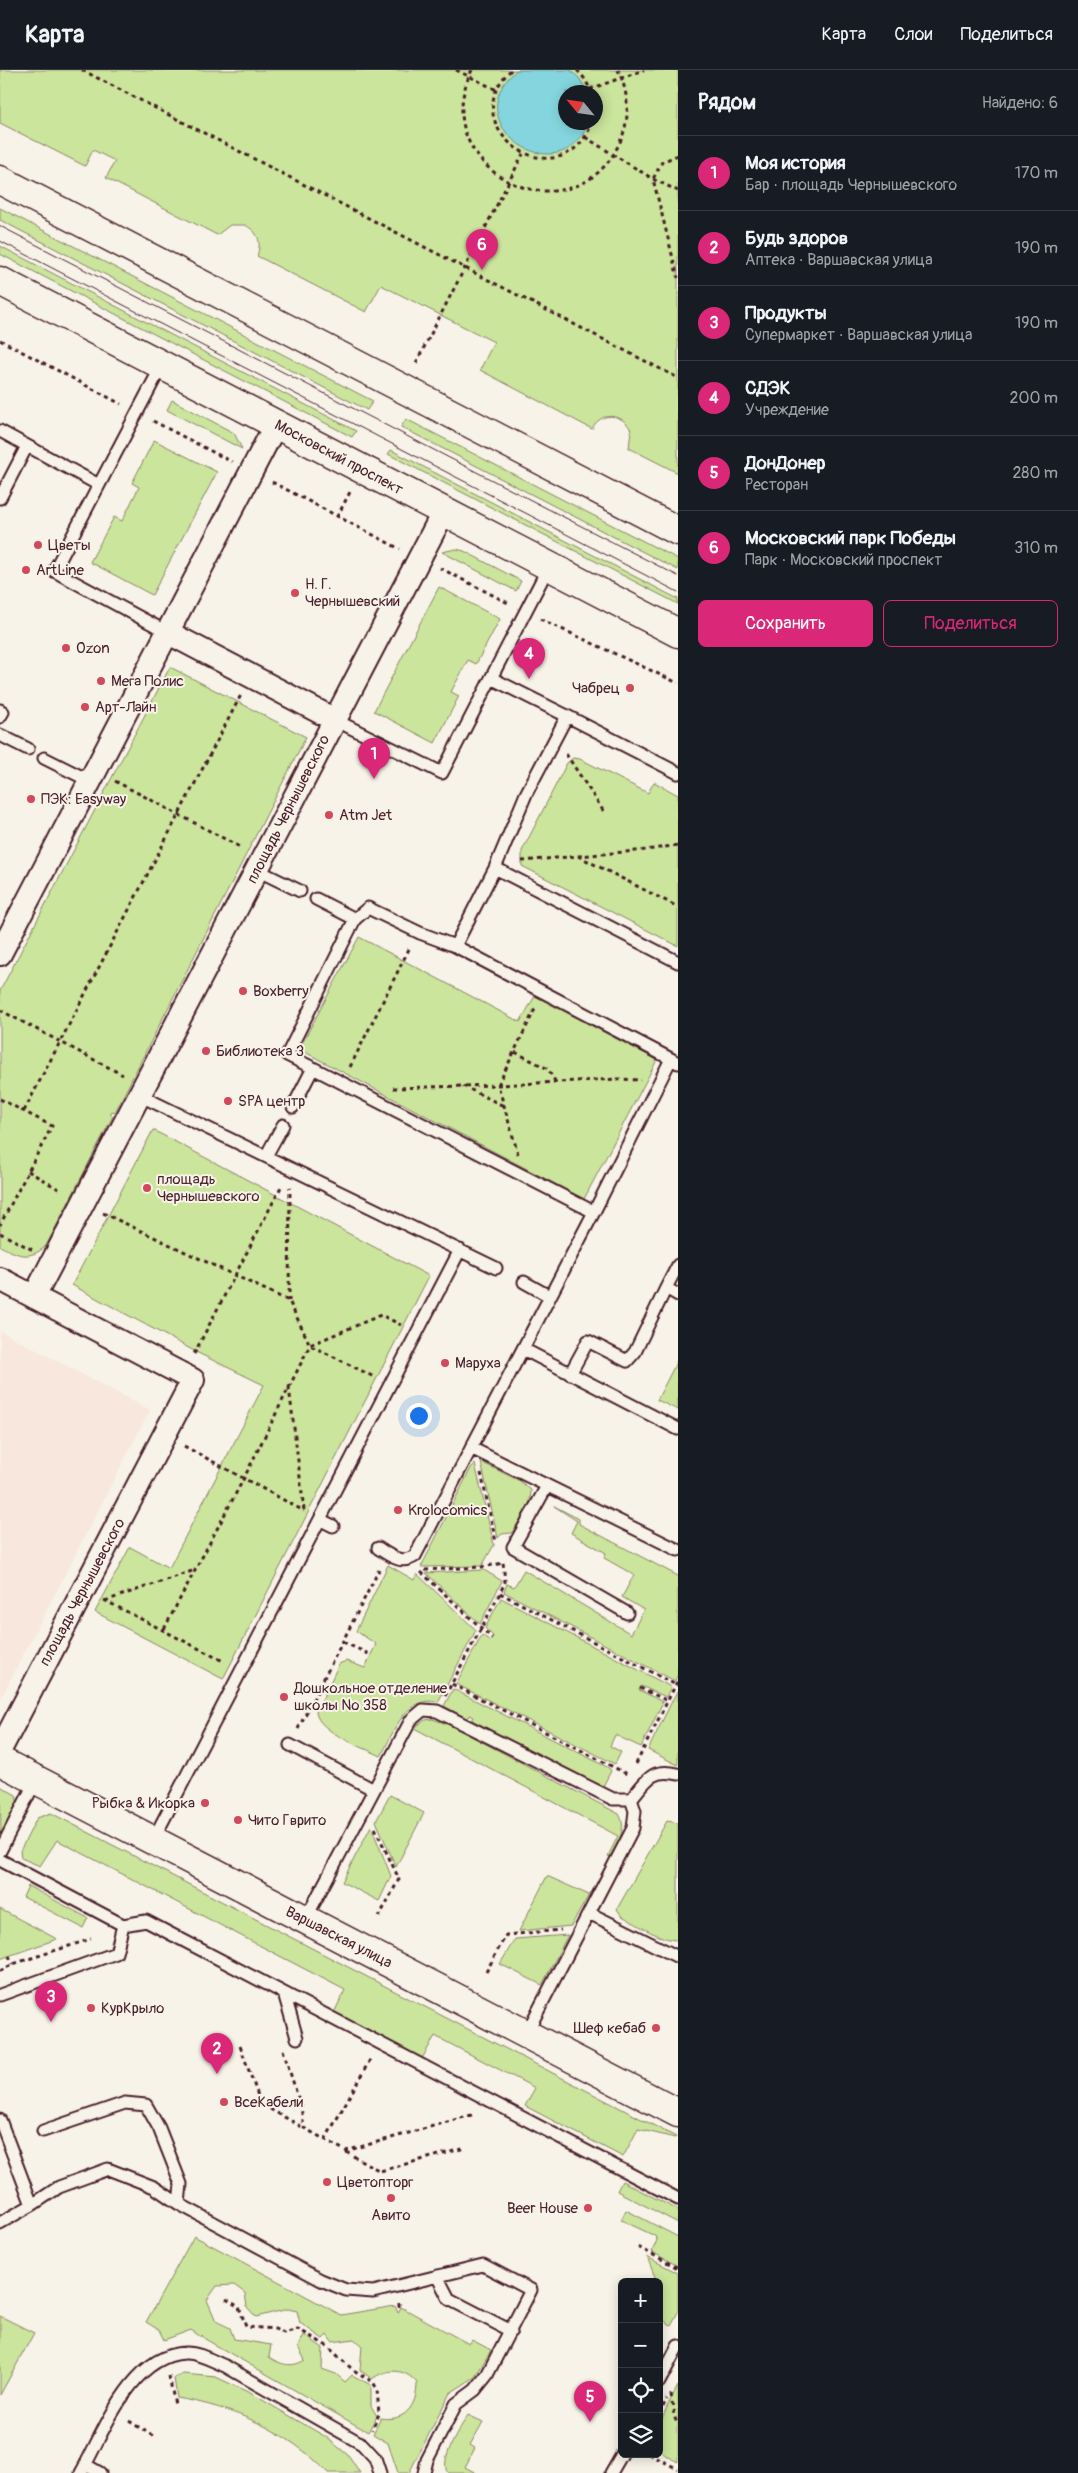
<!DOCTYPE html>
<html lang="ru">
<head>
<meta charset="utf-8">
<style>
	body { margin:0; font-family:Pangolin,sans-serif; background:#20242c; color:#f1f3f6 }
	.controls { position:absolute; right:15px; bottom:15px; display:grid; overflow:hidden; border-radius:8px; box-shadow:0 2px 12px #0003 }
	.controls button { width:45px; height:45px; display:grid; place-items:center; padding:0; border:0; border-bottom:1px solid #363941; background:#171b24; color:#f1f3f6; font:25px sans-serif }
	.compass { position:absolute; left:558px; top:15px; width:45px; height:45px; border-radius:50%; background:#171b24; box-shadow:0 2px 12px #0003; rotate:299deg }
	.you { position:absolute; left:418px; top:1345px; width:18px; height:18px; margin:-12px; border:4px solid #fff; border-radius:50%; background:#1a73e8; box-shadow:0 0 0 8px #1a73e833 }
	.badge { display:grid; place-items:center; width:32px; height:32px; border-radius:50%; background:#db2777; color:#fff; font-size:16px; font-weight:700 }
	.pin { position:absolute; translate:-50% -41px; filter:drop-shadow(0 1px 2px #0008) }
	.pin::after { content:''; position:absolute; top:26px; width:18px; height:15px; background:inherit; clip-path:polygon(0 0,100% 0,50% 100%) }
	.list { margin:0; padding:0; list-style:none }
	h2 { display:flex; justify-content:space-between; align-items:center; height:65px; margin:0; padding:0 20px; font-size:21px }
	h2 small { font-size:16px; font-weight:400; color:#9ea1a6 }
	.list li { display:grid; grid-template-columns:32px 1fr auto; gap:15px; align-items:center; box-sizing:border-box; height:75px; padding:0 20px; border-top:1px solid #363941 }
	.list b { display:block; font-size:19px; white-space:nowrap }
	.list p { margin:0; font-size:16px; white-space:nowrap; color:#9ea1a6 }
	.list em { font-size:16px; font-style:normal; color:#9ea1a6 }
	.actions { display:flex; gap:10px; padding:15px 20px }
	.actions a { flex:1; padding:11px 0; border:1px solid #db2777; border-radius:8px; text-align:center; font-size:18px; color:#db2777 }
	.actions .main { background:#db2777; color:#fff }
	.icon { flex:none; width:28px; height:28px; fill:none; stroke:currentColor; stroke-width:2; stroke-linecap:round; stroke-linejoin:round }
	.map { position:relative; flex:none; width:678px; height:2403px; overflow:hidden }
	header { display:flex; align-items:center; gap:30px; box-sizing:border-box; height:70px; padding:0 25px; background:#171b24; border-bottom:1px solid #363941 }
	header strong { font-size:24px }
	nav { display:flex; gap:28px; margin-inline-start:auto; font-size:18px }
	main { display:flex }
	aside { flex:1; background:#171b24 }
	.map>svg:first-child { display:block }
</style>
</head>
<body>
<header>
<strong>Карта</strong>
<nav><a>Карта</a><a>Слои</a><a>Поделиться</a></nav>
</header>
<main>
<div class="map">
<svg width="678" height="2403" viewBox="0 0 678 2403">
	<rect width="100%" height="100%" fill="#f7f3e8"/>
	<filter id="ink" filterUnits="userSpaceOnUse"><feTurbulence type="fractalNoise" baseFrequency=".02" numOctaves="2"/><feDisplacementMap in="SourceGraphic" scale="10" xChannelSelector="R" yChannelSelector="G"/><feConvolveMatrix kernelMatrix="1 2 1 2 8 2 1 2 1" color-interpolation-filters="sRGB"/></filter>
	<g filter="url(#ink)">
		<!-- built -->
		<path fill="#f8e7dc" d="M0 1261 150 1340 0 1630Z"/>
		<!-- green -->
		<path fill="#cbe59c" stroke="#8a8264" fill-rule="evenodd" d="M0 0H678V403L629 378 631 360C623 343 600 341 592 359L480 300 494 272 381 215 366 242 257 186C262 171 258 162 245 155H230L217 165 106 108 115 91 93 80 85 96 0 53ZM566 22H596V52H566Z
			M0 138 365 327 373 331 367 340 0 150Z
			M0 176 356 361 352 367 0 184Z
			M172 330 234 363 242 379 167 340Z
			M406 349 678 489V500L401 357Z
			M154 370 217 402 152 525 90 492 114 447 122 451 139 417 132 413Z
			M391 380 678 529V534L388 384Z
			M456 479 464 481 521 511 516 521 442 482Z
			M439 517 500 549 476 594 468 590 451 622 459 626 435 673 374 641Z
			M170 597 306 667 115 1042 112 1041 110 1044 113 1046 46 1176C29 1191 18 1185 0 1176V921Z
			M573 688 580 689 648 723 654 712 678 725V876L522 796V781L567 693Z
			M359 867 520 952 535 926 657 990 584 1129 299 979Z
			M153 1060 429 1206 223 1609 95 1542 130 1477 169 1498 264 1315 198 1283 72 1215Z
			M678 1289V1340L657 1330Z
			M481 1392 520 1411 531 1420 530 1432 514 1460 511 1463 502 1464 498 1468Z
			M475 1394 494 1475 482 1496 421 1497 471 1398Z
			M554 1436 579 1449V1454L678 1506V1604L675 1611 504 1522 507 1514 514 1517 524 1500 631 1564 644 1540 622 1527 634 1505 604 1488 606 1483 571 1463 577 1451Z
			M388 1495 414 1510 417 1504 476 1560 438 1632C405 1625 394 1662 381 1686 363 1677 318 1662 316 1642L339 1594 346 1591 365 1598 376 1574 356 1561Z
			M484 1500 502 1511 480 1554 426 1503Z
			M501 1528 671 1617 666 1627 641 1616 639 1620 663 1632 641 1677 615 1665 610 1676 621 1682 615 1694 456 1614 482 1565 490 1571 493 1566 485 1558Z
			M453 1619 609 1698 611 1701 602 1718 472 1650 474 1647 470 1645 468 1649 444 1636Z
			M677 1621H678V1695L648 1680Z
			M432 1649 448 1654 619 1744C628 1759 617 1773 610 1787L608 1786 618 1766 414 1658 425 1650Z
			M0 1716 16 1725 18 1735 5 1766 1 1767Z
			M390 1725 424 1743 396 1797 376 1751Z
			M51 1743 676 2067 675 2068 638 2059 623 2087 525 2036 535 2018 435 1966 420 1992 332 1947 345 1920 57 1770 40 1796 21 1788 20 1781 37 1748Z
			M667 1751 678 1753V1870C659 1870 639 1855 622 1846L617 1839Z
			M371 1756 391 1806 379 1831 342 1812Z
			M547 1806 589 1825 571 1856 519 1861Z
			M28 1816 88 1848 83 1858 23 1827Z
			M0 1839 57 1869 0 1889Z
			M568 1865 542 1915 500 1894 515 1869Z
			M622 2111 678 2140V2153L617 2121Z
			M626 2140 678 2167V2196L652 2182 657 2170 655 2166 621 2150Z
			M194 2166 341 2245 395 2236 398 2243 401 2237 469 2274 472 2270 491 2280 475 2307 450 2323 409 2403H398L388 2373 373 2364 381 2348C405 2352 417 2336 417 2313 405 2298 387 2298 372 2309L360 2300 362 2276 354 2269 332 2272 327 2265 323 2269 300 2253 297 2241 288 2239 256 2247 247 2237 245 2223 234 2215 217 2216 207 2230 216 2251 230 2258 234 2269 271 2275 269 2287C281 2295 292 2298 305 2290L298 2277 304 2265 323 2278 322 2299 336 2304 345 2312 352 2305 371 2315V2336L377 2346 368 2362 205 2269 202 2265 201 2267 191 2260 164 2270 159 2260 146 2252Z
			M647 2187 678 2203V2242L671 2255 659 2248V2212H657Z
			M0 2246 34 2263 0 2325Z
			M183 2304 216 2307 252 2324 326 2367 349 2386 360 2403H328C288 2361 233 2337 177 2328L174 2308Z
			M678 2316V2392C672 2389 665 2386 661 2381 650 2365 670 2331 678 2316Z
			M468 2345 483 2352 470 2375 475 2378 465 2397 476 2403H448C438 2391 461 2357 468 2345Z"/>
		<!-- water -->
		<path fill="#84d5dd" stroke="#6d8c96" d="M517 0H570L579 8 588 22H566V52L588 53C561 127 452 52 517 0Z"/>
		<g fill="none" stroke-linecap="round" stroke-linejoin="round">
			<defs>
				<path id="service" d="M162 295 54 501 167 562
					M0 361 99 415
					M0 428 27 376
					M491 608 567 646
					M0 640 3 642 0 647
					M335 650 442 703 549 496
					M0 665 28 679
					M44 688 90 711
					M495 798 678 892
					M257 800 300 821
					M316 829 355 849
					M455 876 671 989
					M313 998 594 1142
					M139 1025 496 1198
					M293 1037 313 998 287 985 355 849 368 838 420 863 455 876 495 798 526 724 567 646 678 703
					M266 1086 283 1055
					M678 1195 666 1218 678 1225
					M524 1212 549 1226
					M523 1279 678 1359
					M570 1304 588 1271 627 1291 635 1282 666 1218
					M471 1378 678 1480
					M547 1416 513 1477 627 1543
					M321 1450 333 1456
					M378 1478C391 1486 401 1495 415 1486L594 1142 671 989 678 993
					M290 1675 374 1720
					M631 1729C647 1710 651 1698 678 1704
					M153 1770 460 1180
					M0 1781 36 1710
					M0 1790 123 1855 146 1851 678 2129
					M589 1843 678 1887
					M305 1850 411 1650 423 1640 437 1641 613 1729H631L635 1741 633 1758 526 1964
					M284 1923 297 1968
					M0 1925 116 1883 123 1855
					M0 2050 32 2135 0 2153
					M43 2061 125 2033 146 2035 159 2058 181 2114 179 2134 321 2210 346 2220 373 2222 483 2195 531 2220 487 2305 475 2320 456 2334 427 2390 424 2403
					M32 2135 59 2117 108 2099 154 2117 179 2134
					M437 2206 449 2229 511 2261
					M659 2312 678 2276
					M86 2395 100 2403
					M81 2403C104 2362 131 2285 185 2283 198 2282 213 2291 225 2296L362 2374 375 2388 380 2403
					M611 2403 622 2384"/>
				<path id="minor" d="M167 562 335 650
					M0 884 276 354
					M0 1209 193 1310 0 1680
					M34 1227 444 441"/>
				<path id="tertiary" d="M0 1691 678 2043"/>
				<path id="primary" d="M0 110 678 461
					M0 211 678 563"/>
			</defs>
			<!-- service casing -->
			<use href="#service" stroke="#4a1f2b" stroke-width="15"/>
			<!-- minor casing -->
			<use href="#minor" stroke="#4a1f2b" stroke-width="26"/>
			<!-- tertiary casing -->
			<use href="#tertiary" stroke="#4a1f2b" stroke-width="31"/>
			<!-- primary casing -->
			<use href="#primary" stroke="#4a1f2b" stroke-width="31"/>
			<!-- path -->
			<path stroke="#4a1f2b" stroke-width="3" stroke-dasharray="4 4" stroke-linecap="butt" d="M82 0 678 308
				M456 0 497 20
				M472 0C422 100 572 173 619 74 631 50 629 23 618 0
				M511 0C448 59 564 134 592 52
				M577 0 584 8 592 22
				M590 19 644 0
				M585 67 653 109 678 121
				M678 85 662 92 653 109 678 208
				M0 270 121 334
				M416 293 523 84
				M153 351 232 392
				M272 412 400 479
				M337 447 350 422
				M440 498 510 534
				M540 549 678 613
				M566 684 604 742
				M115 711 242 778
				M578 786 678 837
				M522 791 647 780 678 775
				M0 940 123 1005
				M515 982 548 999 555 1011
				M350 997 410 877
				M463 1016 504 1036
				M393 1018 498 1015 618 1009 641 1010
				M0 1029 52 1056 0 1155
				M24 1041 241 625
				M518 1084 498 1015 535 939
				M28 1101 62 1121
				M103 1143 289 1231 310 1275 374 1307
				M0 1163 33 1180
				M289 1231 290 1117
				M194 1284 282 1115
				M289 1317 304 1440
				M184 1376 304 1441
				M481 1403 496 1472
				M425 1500 482 1497 503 1493
				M421 1502 492 1568
				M500 1523 678 1616
				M104 1530 225 1592
				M105 1531 195 1500
				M164 1559 244 1408 310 1275 381 1245 401 1255
				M343 1572 371 1585
				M452 1614 629 1705
				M640 1618 668 1631
				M445 1626 500 1523 505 1512 503 1492
				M298 1659 379 1500
				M636 1694 678 1610
				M375 1758 399 1809 379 1847
				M9 1886 13 1894
				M0 1901 13 1894 91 1869
				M486 1902 506 1865 561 1860
				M240 1976 261 2034 304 2058
				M283 1980 301 2037 304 2058 346 2081 475 2044
				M325 2070 371 1988
				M346 2082 380 2101 465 2078
				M638 2177 678 2198
				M226 2229 239 2237 246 2257 275 2259 284 2263 298 2259 327 2276 352 2299 373 2312 377 2319 379 2344 372 2360
				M399 2233V2240
				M169 2306 175 2335
				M671 2324 674 2346 678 2355
				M659 2344 667 2329
				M129 2351 153 2366
				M649 2384 678 2399"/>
			<!-- service -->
			<use href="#service" stroke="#f7f3e8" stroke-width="11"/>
			<!-- minor -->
			<use href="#minor" stroke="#f7f3e8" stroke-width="22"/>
			<!-- tertiary -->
			<use href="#tertiary" stroke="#f7f3e8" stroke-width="28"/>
			<!-- primary -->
			<use href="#primary" stroke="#f7f3e8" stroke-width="28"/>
			<!-- tram -->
			<path stroke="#4a1f2b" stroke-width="1" d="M0 156 678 506
				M0 171 678 522"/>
		</g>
	</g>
	<!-- markers -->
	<g fill="#d1495b" stroke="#f7f3e8" stroke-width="2">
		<circle cx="38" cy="475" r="5"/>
		<circle cx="26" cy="500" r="5"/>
		<circle cx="295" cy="523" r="5"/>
		<circle cx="66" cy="578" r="5"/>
		<circle cx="101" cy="611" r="5"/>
		<circle cx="630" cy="618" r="5"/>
		<circle cx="85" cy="637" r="5"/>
		<circle cx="31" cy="729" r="5"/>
		<circle cx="329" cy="745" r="5"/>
		<circle cx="243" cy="921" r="5"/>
		<circle cx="206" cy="981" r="5"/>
		<circle cx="228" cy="1031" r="5"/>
		<circle cx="147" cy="1118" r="5"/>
		<circle cx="445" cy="1293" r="5"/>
		<circle cx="398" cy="1440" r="5"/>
		<circle cx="284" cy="1627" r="5"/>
		<circle cx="205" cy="1733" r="5"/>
		<circle cx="238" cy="1750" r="5"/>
		<circle cx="91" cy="1938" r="5"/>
		<circle cx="656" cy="1958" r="5"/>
		<circle cx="224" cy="2032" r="5"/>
		<circle cx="327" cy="2112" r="5"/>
		<circle cx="391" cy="2128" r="5"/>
		<circle cx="588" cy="2138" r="5"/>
	</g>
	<g text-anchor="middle" stroke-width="4" stroke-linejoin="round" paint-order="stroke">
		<!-- street labels -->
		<g font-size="15" fill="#4a1f2b" stroke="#f7f3e8">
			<text transform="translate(339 387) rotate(28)" y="5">Московский проспект</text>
			<text transform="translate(288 739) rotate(-63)" y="5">площадь Чернышевского</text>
			<text transform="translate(82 1522) rotate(-62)" y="5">площадь Чернышевского</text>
			<text transform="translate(339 1867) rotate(27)" y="5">Варшавская улица</text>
		</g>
		<!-- poi labels -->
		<g font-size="15" fill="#4a1f2b" stroke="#f7f3e8" text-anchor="start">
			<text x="48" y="480">Цветы</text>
			<text x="36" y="505">ArtLine</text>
			<text x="305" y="519">Н. Г.<tspan x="305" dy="17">Чернышевский</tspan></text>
			<text x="76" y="583">Ozon</text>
			<text x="111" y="616">Мега Полис</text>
			<text x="620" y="623" text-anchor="end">Чабрец</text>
			<text x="95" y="642">Арт-Лайн</text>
			<text x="41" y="734">ПЭК: Easyway</text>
			<text x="339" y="750">Atm Jet</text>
			<text x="253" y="926">Boxberry</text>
			<text x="216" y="986">Библиотека 3</text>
			<text x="238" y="1036">SPA центр</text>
			<text x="157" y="1114">площадь<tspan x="157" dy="17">Чернышевского</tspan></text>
			<text x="455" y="1298">Маруха</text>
			<text x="408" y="1445">Krolocomics</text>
			<text x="294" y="1623">Дошкольное отделение<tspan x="294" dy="17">школы № 358</tspan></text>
			<text x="195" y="1738" text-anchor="end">Рыбка &amp; Икорка</text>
			<text x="248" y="1755">Чито Гврито</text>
			<text x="101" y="1943">КурКрыло</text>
			<text x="646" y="1963" text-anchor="end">Шеф кебаб</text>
			<text x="234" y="2037">ВсеКабели</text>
			<text x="337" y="2117">Цветопторг</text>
			<text x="578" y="2143" text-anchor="end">Beer House</text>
			<text x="391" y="2150" text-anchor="middle">Авито</text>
		</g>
	</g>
</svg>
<div class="controls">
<button>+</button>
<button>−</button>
<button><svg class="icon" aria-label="locate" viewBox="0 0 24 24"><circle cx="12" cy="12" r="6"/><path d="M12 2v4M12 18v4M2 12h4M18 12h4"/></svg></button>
<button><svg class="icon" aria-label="layers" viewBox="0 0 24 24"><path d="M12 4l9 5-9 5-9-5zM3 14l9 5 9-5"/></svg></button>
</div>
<svg class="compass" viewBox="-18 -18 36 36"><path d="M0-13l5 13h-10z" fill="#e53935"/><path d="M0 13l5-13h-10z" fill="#9ea1a6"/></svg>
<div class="you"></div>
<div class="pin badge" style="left:374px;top:709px">1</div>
<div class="pin badge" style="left:217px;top:2004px">2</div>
<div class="pin badge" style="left:51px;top:1952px">3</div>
<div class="pin badge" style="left:529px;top:609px">4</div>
<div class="pin badge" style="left:590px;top:2352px">5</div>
<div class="pin badge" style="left:482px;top:200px">6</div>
</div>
<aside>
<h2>Рядом<small>Найдено: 6</small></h2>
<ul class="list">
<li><span class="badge">1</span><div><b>Моя история</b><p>Бар · площадь Чернышевского</p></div><em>170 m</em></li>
<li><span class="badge">2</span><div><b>Будь здоров</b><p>Аптека · Варшавская улица</p></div><em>190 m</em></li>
<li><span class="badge">3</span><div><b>Продукты</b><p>Супермаркет · Варшавская улица</p></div><em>190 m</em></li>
<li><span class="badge">4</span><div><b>СДЭК</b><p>Учреждение</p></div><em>200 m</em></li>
<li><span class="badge">5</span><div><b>ДонДонер</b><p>Ресторан</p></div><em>280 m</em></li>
<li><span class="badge">6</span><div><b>Московский парк Победы</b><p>Парк · Московский проспект</p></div><em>310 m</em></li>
</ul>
<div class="actions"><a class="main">Сохранить</a><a>Поделиться</a></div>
</aside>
</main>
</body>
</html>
